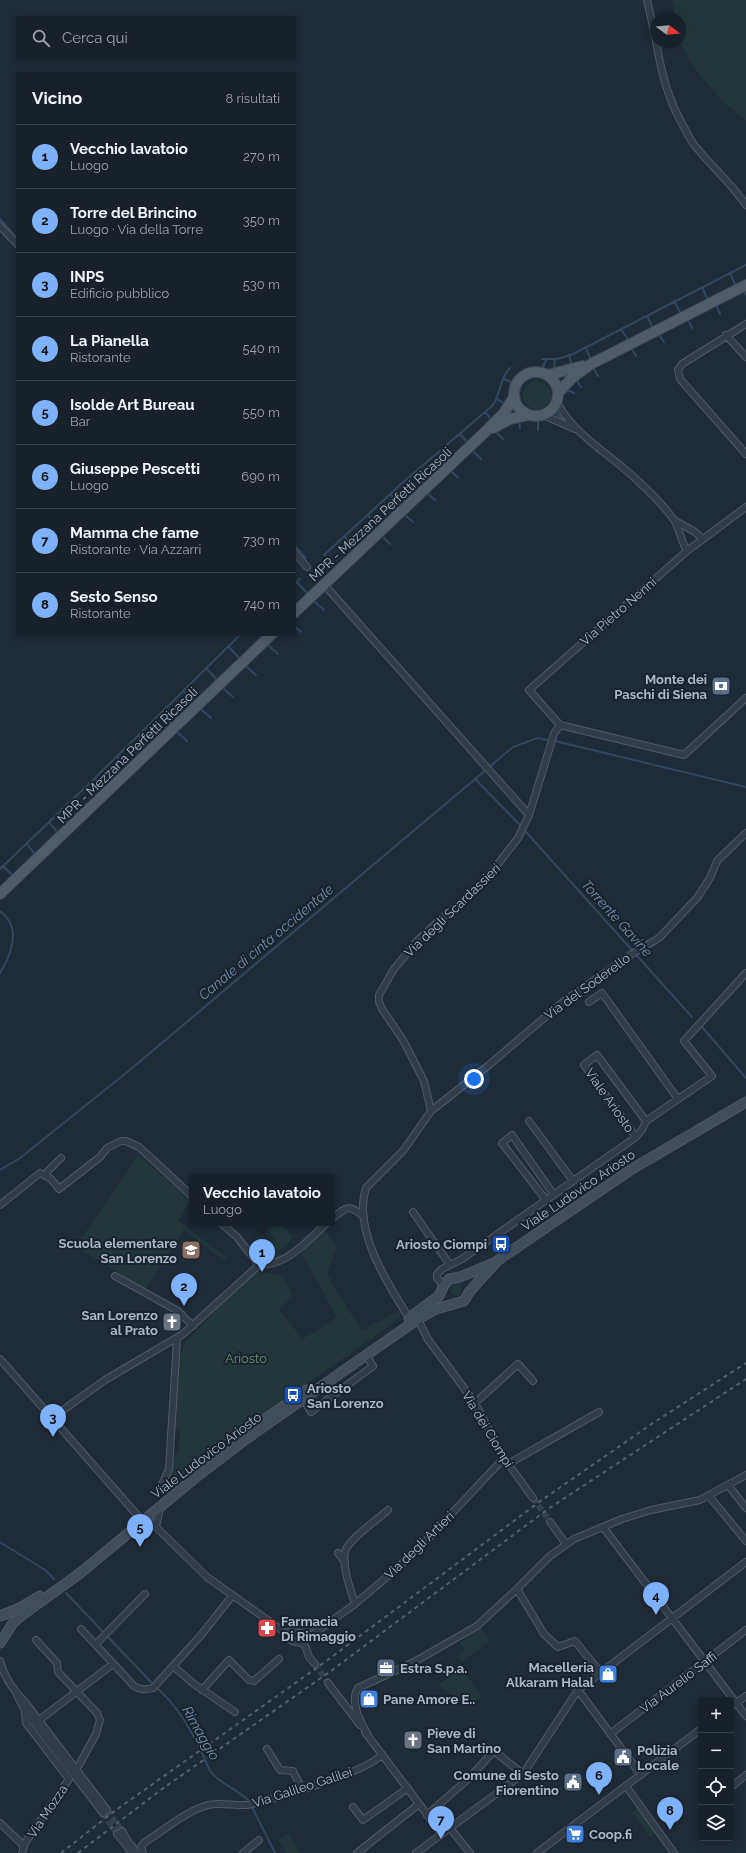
<!DOCTYPE html>
<html lang="it">
<head>
<meta charset="utf-8">
<style>
	body { margin:0; font-family:Raleway,sans-serif; background:#212832; color:#f1f3f6 }
	.controls { position:absolute; right:12px; bottom:12px; display:grid; overflow:hidden; border-radius:4px; box-shadow:0 2px 10px #0003 }
	.controls button { width:36px; height:36px; display:grid; place-items:center; padding:0; border:0; border-bottom:1px solid #363e47; background:#18202a; color:#f1f3f6; font:20px sans-serif }
	.compass { position:absolute; left:650px; top:12px; width:36px; height:36px; border-radius:50%; background:#18202a; box-shadow:0 2px 10px #0003; rotate:106deg }
	.you { position:absolute; left:474px; top:1079px; width:14px; height:14px; margin:-10px; border:3px solid #fff; border-radius:50%; background:#1a73e8; box-shadow:0 0 0 6px #1a73e833 }
	.badge { display:grid; place-items:center; width:26px; height:26px; border-radius:50%; background:#7db2fb; color:#111; font-size:13px; font-weight:700 }
	.pin { position:absolute; translate:-50% -33px; filter:drop-shadow(0 1px 2px #0008) }
	.pin::after { content:''; position:absolute; top:21px; width:14px; height:12px; background:inherit; clip-path:polygon(0 0,100% 0,50% 100%) }
	.popup { position:absolute; left:189px; top:1174px; width:146px; height:52px; box-sizing:border-box; display:grid; place-content:center; border-radius:4px; background:#18202a; filter:drop-shadow(0 1px 3px #0005); font-size:13px; white-space:nowrap; color:#9fa3a8 }
	.popup b { font-size:15px; color:#f1f3f6 }
	.popup::after { content:''; position:absolute; left:50%; top:100%; margin-left:-8px; border:8px solid transparent; border-top-color:#18202a }
	.list { margin:0; padding:0; list-style:none }
	h2 { display:flex; justify-content:space-between; align-items:center; height:52px; margin:0; padding:0 16px; font-size:17px }
	h2 small { font-size:13px; font-weight:400; color:#9fa3a8 }
	.list li { display:grid; grid-template-columns:26px 1fr auto; gap:12px; align-items:center; box-sizing:border-box; height:64px; padding:0 16px; border-top:1px solid #363e47 }
	.list b { display:block; font-size:15px; white-space:nowrap }
	.list p { margin:0; font-size:13px; white-space:nowrap; color:#9fa3a8 }
	.list em { font-size:13px; font-style:normal; color:#9fa3a8 }
	.icon { flex:none; width:22px; height:22px; fill:none; stroke:currentColor; stroke-width:2; stroke-linecap:round; stroke-linejoin:round }
	.map { position:relative; flex:none; width:746px; height:1853px; overflow:hidden }
	.search { position:absolute; background:#18202a; box-shadow:0 2px 10px #0003; left:16px; top:16px; width:280px; height:44px; display:flex; align-items:center; gap:10px; box-sizing:border-box; padding:0 14px; border-radius:4px; color:#9fa3a8; font-size:15px }
	.panel { position:absolute; background:#18202a; box-shadow:0 2px 10px #0003; left:16px; top:72px; width:280px; height:564px; border-radius:4px }
	.map>svg:first-child { display:block }
</style>
</head>
<body>
<div class="map">
<svg width="746" height="1853" viewBox="0 0 746 1853">
	<rect width="100%" height="100%" fill="#202b38"/>
	<!-- green -->
	<path fill="#223739" d="M672 0H746V120C724 106 688 66 680 40 678 34 680 25 680 18H675Z
		M523 395a14 14 0 1 1 28 0a14 14 0 1 1-28 0Z
		M138 1155 191 1200 178 1221 227 1258 225 1261 184 1230 145 1290 76 1246Z
		M262 1223H281L293 1238 278 1251 284 1258 277 1262H260L255 1254 275 1239Z
		M323 1229 337 1245 327 1274 349 1311 362 1330 399 1311 401 1312 400 1317 380 1333 225 1440 169 1486 165 1483 172 1455 177 1454 179 1452 180 1431 174 1426 178 1390 179 1357 185 1342 255 1271 283 1276 293 1296 279 1310 303 1339 337 1317 299 1249Z
		M450 1290a6 6 0 1 1 12 0a6 6 0 1 1-12 0Z
		M480 1627 490 1641 462 1662 457 1656 465 1650 460 1643Z
		M461 1668 482 1696 468 1706 438 1685Z
		M639 1807 657 1832 650 1838 632 1812Z
		M289 1834 300 1853H286L278 1840Z"/>
	<g fill="none" stroke-linecap="round" stroke-linejoin="round">
		<!-- stream -->
		<path stroke="#324761" stroke-width="2" d="M0 219 15 236
			M730 273 735 284
			M702 287 707 298
			M745 293 746 295
			M674 301 680 312
			M717 307 720 314
			M647 316 652 326
			M689 322 692 328
			M621 329 627 338
			M660 336 664 342
			M586 348 590 358
			M632 349 636 356
			M569 356 572 365
			M542 359H557L573 354 746 265
			M543 367 546 360
			M554 369 555 359
			M594 369 598 376
			M503 378 511 382
			M577 381 581 387
			M567 390 574 393
			M497 399 505 404
			M485 412 491 419
			M557 414 562 419
			M519 421 520 428
			M538 422V430
			M497 433 503 439
			M460 434 466 441
			M474 452 481 459
			M438 453 445 461
			M452 472 458 478
			M413 474 421 483
			M390 494 399 505
			M428 494 435 500
			M368 515 376 526
			M406 516 413 522
			M344 536 354 547
			M384 538 390 544
			M294 545 306 558
			M324 555 400 485 492 406C501 395 499 379 510 368
			M297 582 306 592
			M294 585 300 579
			M315 602 324 610
			M294 626 301 632
			M259 634 261 637
			M228 646 239 658
			M269 646 278 654
			M247 667 256 675
			M206 668 217 680
			M224 689 233 697
			M183 691 194 702
			M202 710 211 718
			M161 713 171 723
			M178 733 187 741
			M139 735 149 745
			M555 741 746 787
			M118 757 126 766
			M95 778 104 787
			M475 779 522 827
			M72 801 80 810
			M49 822 57 832
			M526 832 692 1017
			M27 844 35 854
			M3 866 12 875
			M0 869 95 778 241 634
			M0 911C3 914 8 918 10 923 18 938 8 960 0 973
			M702 1027 746 1078
			M0 1170 20 1158 131 1069 513 747 538 738 548 740
			M0 1542 45 1570 54 1579
			M66 1593 151 1682
			M158 1689C176 1705 189 1726 199 1747 203 1754 206 1764 211 1772 220 1784 237 1789 248 1800
			M252 1807 275 1853"/>
		<!-- street-tunnel -->
		<path stroke="#35404d" stroke-width="6" stroke-dasharray="6 3" stroke-linecap="butt" d="M533 1498 550 1522
			M315 1664 328 1683
			M107 1810 122 1831
			M103 1813 117 1834"/>
		<defs>
			<path id="street" d="M647 0 656 40
				M656 42C662 75 668 100 685 129 688 135 691 142 696 147 712 167 732 184 746 205
				M0 226 18 245
				M746 324 682 364 678 370 680 379 746 454
				M726 335 746 357
				M557 402C574 436 612 455 639 482 651 493 665 507 674 520 680 530 681 541 687 551
				M543 415 575 429
				M674 520 695 532 703 539
				M294 552 307 567
				M328 589 529 815
				M560 725 529 690 687 551 746 507
				M560 725 684 755 746 698
				M589 1002 602 993 678 1099
				M431 1111 489 1065 564 1001 632 954 659 938 697 898 710 878 717 861 746 833
				M529 1121 573 1181
				M636 1137 584 1065 597 1055 646 1121
				M61 1158 44 1175 51 1179 59 1189 100 1157 107 1148 121 1141H126L139 1147 192 1196
				M546 1200 502 1143 512 1135 554 1195
				M0 1205 40 1173
				M413 1212 450 1265
				M332 1219C346 1207 349 1203 364 1217
				M221 1223 237 1237 259 1265
				M115 1276 178 1311 193 1326
				M444 1286 437 1278V1274L442 1269 462 1259 636 1137 642 1130 646 1121 712 1076 684 1041 746 973
				M406 1313C385 1280 353 1228 366 1188L403 1151 431 1111 424 1081 403 1040 382 1009 379 1002V995L394 969 417 941 443 917 463 902 488 877 518 838 529 815 554 734 560 725
				M418 1319 427 1338 475 1403 504 1458 533 1498
				M0 1359 139 1517
				M302 1397 311 1412 373 1366 366 1355
				M475 1403 518 1364 533 1381
				M52 1418 105 1380 183 1334 259 1265C287 1266 308 1240 327 1223
				M508 1464 599 1412
				M728 1485 746 1508
				M160 1489 169 1469 177 1338
				M709 1496 746 1541
				M145 1518 156 1527 160 1508
				M550 1522 566 1544
				M156 1527 207 1577 290 1636
				M603 1527 746 1716
				M338 1553 345 1562
				M517 1589 544 1634 558 1647 575 1641 600 1672
				M355 1604C351 1591 340 1562 346 1549 353 1536 377 1520 388 1510
				M305 1628 326 1623
				M81 1629 134 1686C140 1690 146 1690 153 1688L202 1634 232 1596
				M307 1637V1632L302 1626H296C290 1629 288 1635 292 1641L301 1643 355 1604 395 1570 423 1544 504 1458
				M36 1640 57 1663 58 1672 97 1713 100 1720 96 1734 79 1765
				M304 1642 309 1657 315 1664
				M96 1644 145 1594
				M0 1661C4 1677 13 1690 25 1702L107 1810
				M173 1666 194 1684 235 1712
				M328 1683 360 1725
				M202 1690 229 1660 249 1680 254 1681 279 1659
				M578 1690 641 1775
				M17 1695 25 1711 103 1813
				M731 1707 746 1696
				M39 1720 113 1664
				M365 1732 441 1833
				M610 1734 746 1630
				M368 1735C361 1723 349 1702 358 1688L414 1662 477 1626 517 1589 550 1556 574 1539 622 1519 651 1510 700 1500 746 1475
				M267 1749 280 1770 293 1771 302 1789
				M626 1786 674 1853
				M731 1787 746 1775
				M353 1807 363 1820 408 1788
				M427 1815 468 1779 494 1751 523 1774
				M0 1823 24 1846
				M450 1828 470 1853
				M122 1831 129 1843
				M117 1834 126 1845
				M131 1845 137 1853
				M128 1848 132 1853
				M22 1853 25 1843 69 1779 26 1723 25 1711
				M143 1853 141 1847 145 1842C163 1831 182 1814 202 1807 217 1801 231 1806 247 1805 268 1802 372 1770 382 1754
				M243 1853 259 1840
				M357 1853 419 1804
				M416 1853 523 1774 578 1690 746 1562
				M537 1853 701 1729"/>
			<path id="secondary" d="M409 1318 439 1296 444 1285 449 1279 460 1277 494 1263
				M242 1435 307 1390
				M0 1616 18 1609 40 1596
				M0 1643 13 1623 22 1615 79 1574 195 1478 246 1439 418 1319 436 1309 464 1301 470 1291 497 1261 507 1254 632 1169 746 1102"/>
			<path id="primary" d="M514 394a22 22 0 1 1 44 0a22 22 0 1 1-44 0Z
				M548 375 583 366
				M558 393 572 378 591 364 746 285
				M493 428 510 419 528 415
				M294 613 484 433 504 413 514 397
				M0 894 272 634"/>
		</defs>
		<!-- street casing -->
		<use href="#street" stroke="#515a66" stroke-width="8"/>
		<!-- secondary casing -->
		<use href="#secondary" stroke="#515a66" stroke-width="11"/>
		<!-- primary casing -->
		<use href="#primary" stroke="#3d4652" stroke-width="12"/>
		<!-- street -->
		<use href="#street" stroke="#333d49" stroke-width="6"/>
		<!-- secondary -->
		<use href="#secondary" stroke="#414c5c" stroke-width="9"/>
		<!-- primary -->
		<use href="#primary" stroke="#515c69" stroke-width="10"/>
		<!-- rail -->
		<path stroke="#556170" stroke-width="2" stroke-dasharray="4 4" stroke-linecap="butt" d="M61 1853 116 1810 325 1662 542 1500 653 1423 746 1363
			M78 1853 162 1789 331 1671 548 1509 746 1379"/>
	</g>
	<!-- icons -->
	<defs>
		<symbol id="bank-square" viewBox="-11 -11 22 22"><rect x="-9" y="-9" width="18" height="18" rx="4" fill="#5c6f8a" stroke="#19222d"/><path d="M-6-4H6V4H-6ZM0-2.3a2.3 2.3 0 1 0 0 4.6a2.3 2.3 0 1 0 0-4.6Z" fill="#fff"/></symbol>
		<symbol id="bus-square" viewBox="-11 -11 22 22"><rect x="-9" y="-9" width="18" height="18" rx="4" fill="#1a4fb4" stroke="#19222d"/><path d="M-5-6H5V4H4V6H2V4H-2V6H-4V4H-5ZM-3.5-4V0h7V-4ZM-3.5 1.2v1.5H-2V1.2ZM2 1.2v1.5H3.5V1.2Z" fill="#fff"/></symbol>
		<symbol id="school-square" viewBox="-11 -11 22 22"><rect x="-9" y="-9" width="18" height="18" rx="4" fill="#8d6e63" stroke="#19222d"/><path d="M0-5L7-2L0 1L-7-2ZM-4 1L0 2.5L4 1V4Q0 6-4 4Z" fill="#fff"/></symbol>
		<symbol id="church-square" viewBox="-11 -11 22 22"><rect x="-9" y="-9" width="18" height="18" rx="4" fill="#6b7280" stroke="#19222d"/><path d="M-1.2-6h2.4v3.5h3.3v2.4h-3.3V6h-2.4V-.1h-3.3v-2.4h3.3Z" fill="#fff"/></symbol>
		<symbol id="pharmacy-square" viewBox="-11 -11 22 22"><rect x="-9" y="-9" width="18" height="18" rx="4" fill="#e0444e" stroke="#19222d"/><path d="M-2-6h4v4h4v4h-4v4h-4v-4h-4v-4h4Z" fill="#fff"/></symbol>
		<symbol id="office-square" viewBox="-11 -11 22 22"><rect x="-9" y="-9" width="18" height="18" rx="4" fill="#5c6f8a" stroke="#19222d"/><path d="M-6-3h4V-5.5h4V-3h4V5H-6ZM-1-4.5V-3h2v-1.5ZM-6 0V1H6V0Z" fill="#fff"/></symbol>
		<symbol id="shop-square" viewBox="-11 -11 22 22"><rect x="-9" y="-9" width="18" height="18" rx="4" fill="#3f7fe0" stroke="#19222d"/><path d="M-5-2.5h2.3a2.7 3.5 0 0 1 5.4 0H5L5.5 6h-11ZM-1.5-2.5h3a1.5 2.3 0 0 0-3 0Z" fill="#fff"/></symbol>
		<symbol id="civic-square" viewBox="-11 -11 22 22"><rect x="-9" y="-9" width="18" height="18" rx="4" fill="#5c6f8a" stroke="#19222d"/><path d="M-.6-6.5H3V-4.5H.6V-3L4-1V1h2V6H-6V1h2V-1L-.6-3ZM-1.2 2.5V6h2.4V2.5Z" fill="#fff"/></symbol>
		<symbol id="supermarket-square" viewBox="-11 -11 22 22"><rect x="-9" y="-9" width="18" height="18" rx="4" fill="#3f7fe0" stroke="#19222d"/><path d="M-6-5.5h2.5l.6 2H6L4.5 2H-2.5L-4.4-4H-6ZM-1.5 3.2a1.3 1.3 0 1 0 .1 0ZM3 3.2a1.3 1.3 0 1 0 .1 0Z" fill="#fff"/></symbol>
	</defs>
	<g fill-rule="evenodd">
		<use href="#bank-square" x="710" y="675" width="22" height="22"/>
		<use href="#bus-square" x="490" y="1233" width="22" height="22"/>
		<use href="#school-square" x="180" y="1239" width="22" height="22"/>
		<use href="#church-square" x="161" y="1311" width="22" height="22"/>
		<use href="#bus-square" x="282" y="1384" width="22" height="22"/>
		<use href="#pharmacy-square" x="256" y="1617" width="22" height="22"/>
		<use href="#office-square" x="375" y="1657" width="22" height="22"/>
		<use href="#shop-square" x="597" y="1663" width="22" height="22"/>
		<use href="#shop-square" x="358" y="1688" width="22" height="22"/>
		<use href="#church-square" x="402" y="1729" width="22" height="22"/>
		<use href="#civic-square" x="612" y="1746" width="22" height="22"/>
		<use href="#civic-square" x="562" y="1771" width="22" height="22"/>
		<use href="#supermarket-square" x="564" y="1823" width="22" height="22"/>
	</g>
	<g text-anchor="middle" stroke-width="4" stroke-linejoin="round" paint-order="stroke">
		<!-- street labels -->
		<g font-size="13" fill="#aeb7c5" stroke="#19222d">
			<text transform="translate(380 514) rotate(-43)" y="5">MPR - Mezzana Perfetti Ricasoli</text>
			<text transform="translate(618 611) rotate(-41)" y="5">Via Pietro Nenni</text>
			<text transform="translate(127 755) rotate(-44)" y="5">MPR - Mezzana Perfetti Ricasoli</text>
			<text transform="translate(452 910) rotate(-44)" y="5">Via degli Scardassieri</text>
			<text transform="translate(587 986) rotate(-36)" y="5">Via del Soderello</text>
			<text transform="translate(610 1100) rotate(55)" y="5">Viale Ariosto</text>
			<text transform="translate(578 1190) rotate(-34)" y="5">Viale Ludovico Ariosto</text>
			<text transform="translate(488 1429) rotate(59)" y="5">Via dei Ciompi</text>
			<text transform="translate(206 1455) rotate(-37)" y="5">Viale Ludovico Ariosto</text>
			<text transform="translate(419 1545) rotate(-44)" y="5">Via degli Artieri</text>
			<text transform="translate(678 1682) rotate(-37)" y="5">Via Aurelio Saffi</text>
			<text transform="translate(302 1787) rotate(-18)" y="5">Via Galileo Galilei</text>
			<text transform="translate(47 1811) rotate(-56)" y="5">Via Mozza</text>
		</g>
		<!-- poi labels -->
		<g font-size="13" font-weight="bold" fill="#aeb7c5" stroke="#19222d" text-anchor="start">
			<text x="707" y="684" text-anchor="end">Monte dei<tspan x="707" dy="15">Paschi di Siena</tspan></text>
			<text x="177" y="1248" text-anchor="end">Scuola elementare<tspan x="177" dy="15">San Lorenzo</tspan></text>
			<text x="487" y="1249" text-anchor="end">Ariosto Ciompi</text>
			<text x="158" y="1320" text-anchor="end">San Lorenzo<tspan x="158" dy="15">al Prato</tspan></text>
			<text x="307" y="1393">Ariosto<tspan x="307" dy="15">San Lorenzo</tspan></text>
			<text x="281" y="1626">Farmacia<tspan x="281" dy="15">Di Rimaggio</tspan></text>
			<text x="594" y="1672" text-anchor="end">Macelleria<tspan x="594" dy="15">Alkaram Halal</tspan></text>
			<text x="400" y="1673">Estra S.p.a.</text>
			<text x="383" y="1704">Pane Amore E..</text>
			<text x="427" y="1738">Pieve di<tspan x="427" dy="15">San Martino</tspan></text>
			<text x="637" y="1755">Polizia<tspan x="637" dy="15">Locale</tspan></text>
			<text x="559" y="1780" text-anchor="end">Comune di Sesto<tspan x="559" dy="15">Fiorentino</tspan></text>
			<text x="589" y="1839">Coop.fi</text>
		</g>
		<!-- park labels -->
		<g font-size="13" fill="#65966e" stroke="#19222d">
			<text x="246" y="1363">Ariosto</text>
		</g>
		<!-- water labels -->
		<g font-size="14" font-style="italic" fill="#748faf" stroke="#19222d">
			<text transform="translate(617 918) rotate(48)" y="5">Torrente Gavine</text>
			<text transform="translate(266 942) rotate(-40)" y="5">Canale di cinta occidentale</text>
			<text transform="translate(201 1733) rotate(60)" y="5">Rimaggio</text>
		</g>
	</g>
</svg>
<div class="controls">
<button>+</button>
<button>−</button>
<button><svg class="icon" aria-label="locate" viewBox="0 0 24 24"><circle cx="12" cy="12" r="6"/><path d="M12 2v4M12 18v4M2 12h4M18 12h4"/></svg></button>
<button><svg class="icon" aria-label="layers" viewBox="0 0 24 24"><path d="M12 4l9 5-9 5-9-5zM3 14l9 5 9-5"/></svg></button>
</div>
<svg class="compass" viewBox="-18 -18 36 36"><path d="M0-13l5 13h-10z" fill="#e53935"/><path d="M0 13l5-13h-10z" fill="#9fa3a8"/></svg>
<div class="you"></div>
<div class="pin badge" style="left:262px;top:1272px">1</div>
<div class="popup"><b>Vecchio lavatoio</b>Luogo</div>
<div class="pin badge" style="left:184px;top:1306px">2</div>
<div class="pin badge" style="left:53px;top:1437px">3</div>
<div class="pin badge" style="left:656px;top:1615px">4</div>
<div class="pin badge" style="left:140px;top:1547px">5</div>
<div class="pin badge" style="left:599px;top:1795px">6</div>
<div class="pin badge" style="left:441px;top:1839px">7</div>
<div class="pin badge" style="left:670px;top:1830px">8</div>
<div class="search"><svg class="icon" aria-label="search" viewBox="0 0 24 24"><circle cx="10" cy="10" r="6"/><path d="M15 15l6 6"/></svg>Cerca qui</div>
<section class="panel">
<h2>Vicino<small>8 risultati</small></h2>
<ul class="list">
<li><span class="badge">1</span><div><b>Vecchio lavatoio</b><p>Luogo</p></div><em>270 m</em></li>
<li><span class="badge">2</span><div><b>Torre del Brincino</b><p>Luogo · Via della Torre</p></div><em>350 m</em></li>
<li><span class="badge">3</span><div><b>INPS</b><p>Edificio pubblico</p></div><em>530 m</em></li>
<li><span class="badge">4</span><div><b>La Pianella</b><p>Ristorante</p></div><em>540 m</em></li>
<li><span class="badge">5</span><div><b>Isolde Art Bureau</b><p>Bar</p></div><em>550 m</em></li>
<li><span class="badge">6</span><div><b>Giuseppe Pescetti</b><p>Luogo</p></div><em>690 m</em></li>
<li><span class="badge">7</span><div><b>Mamma che fame</b><p>Ristorante · Via Azzarri</p></div><em>730 m</em></li>
<li><span class="badge">8</span><div><b>Sesto Senso</b><p>Ristorante</p></div><em>740 m</em></li>
</ul>
</section>
</div>
</body>
</html>
